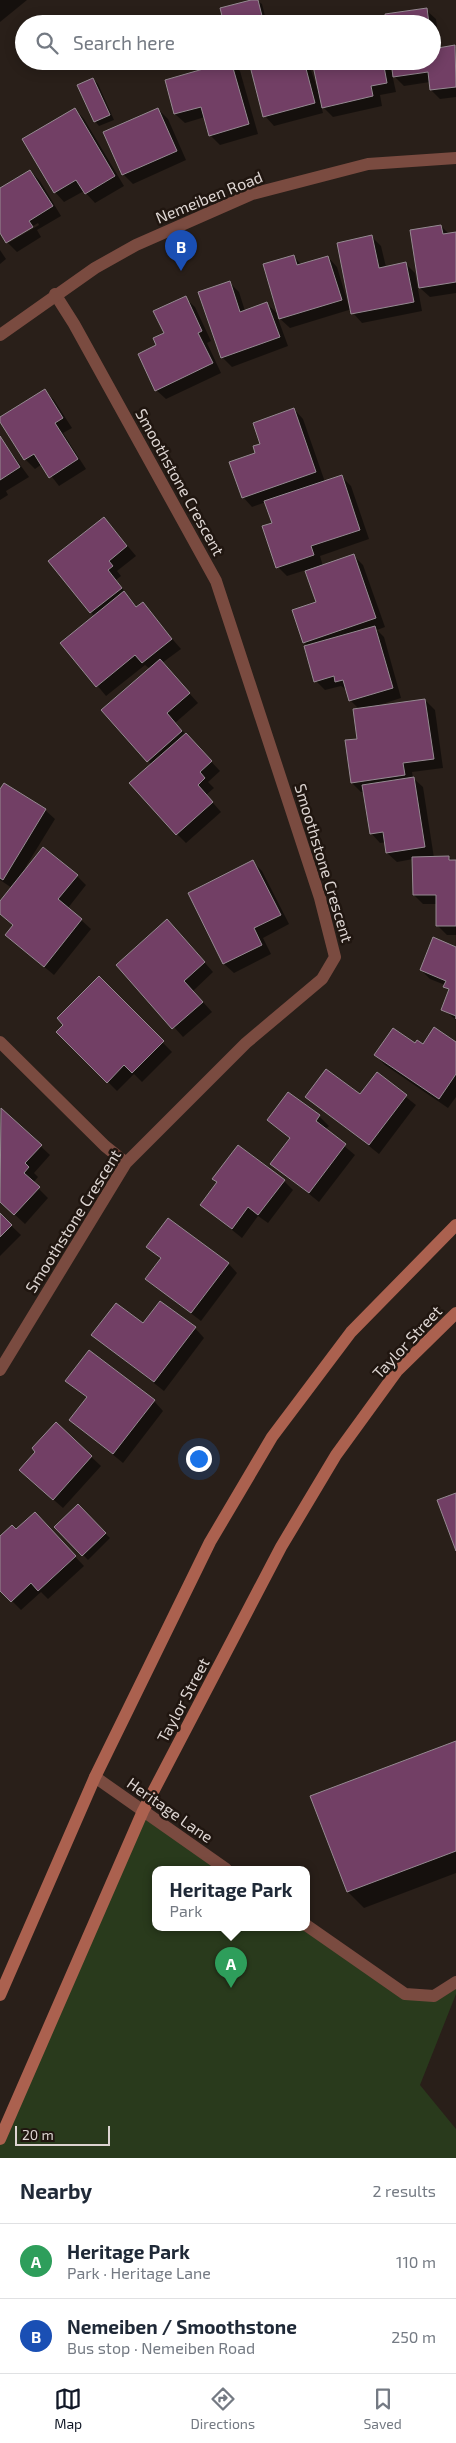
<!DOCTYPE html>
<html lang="en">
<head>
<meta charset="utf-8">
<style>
	body { margin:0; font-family:"Exo 2",sans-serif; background:#f2f2f3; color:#1f2937 }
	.scale { position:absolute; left:15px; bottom:12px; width:95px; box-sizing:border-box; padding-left:5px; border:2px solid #ddd5d2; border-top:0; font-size:14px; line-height:18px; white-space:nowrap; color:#ddd5d2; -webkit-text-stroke:4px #201610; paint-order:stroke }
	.you { position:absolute; left:198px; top:1458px; width:18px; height:18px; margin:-12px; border:4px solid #fff; border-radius:50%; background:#1a73e8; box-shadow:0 0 0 8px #1a73e833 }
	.badge { display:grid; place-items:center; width:32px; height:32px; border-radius:50%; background:#111827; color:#fff; font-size:16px; font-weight:700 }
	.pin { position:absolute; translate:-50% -41px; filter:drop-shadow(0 1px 2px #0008) }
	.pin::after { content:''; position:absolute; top:26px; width:18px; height:15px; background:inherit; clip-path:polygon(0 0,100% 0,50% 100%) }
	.popup { position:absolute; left:152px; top:1866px; width:158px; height:65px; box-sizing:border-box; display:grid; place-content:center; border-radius:10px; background:#fff; filter:drop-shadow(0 1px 4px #0005); font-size:16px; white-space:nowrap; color:#747a83 }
	.popup b { font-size:19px; color:#1f2937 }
	.popup::after { content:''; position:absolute; left:50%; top:100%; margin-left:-10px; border:10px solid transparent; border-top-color:#fff }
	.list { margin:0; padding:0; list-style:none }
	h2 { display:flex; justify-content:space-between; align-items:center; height:65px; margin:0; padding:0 20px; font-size:21px }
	h2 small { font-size:16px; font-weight:400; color:#747a83 }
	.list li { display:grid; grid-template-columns:32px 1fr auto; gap:15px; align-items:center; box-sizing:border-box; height:75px; padding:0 20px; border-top:1px solid #e0e1e3 }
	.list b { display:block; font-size:19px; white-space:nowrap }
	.list p { margin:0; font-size:16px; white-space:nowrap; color:#747a83 }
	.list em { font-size:16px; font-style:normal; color:#747a83 }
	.icon { flex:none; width:28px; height:28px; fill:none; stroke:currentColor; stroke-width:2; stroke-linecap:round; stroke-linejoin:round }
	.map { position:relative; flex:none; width:456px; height:2158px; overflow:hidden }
	.search { position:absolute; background:#fff; box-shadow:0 2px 12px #0003; left:15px; right:15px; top:15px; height:55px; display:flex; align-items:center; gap:12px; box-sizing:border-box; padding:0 18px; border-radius:28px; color:#747a83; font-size:19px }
	.sheet { height:215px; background:#fff }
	nav { display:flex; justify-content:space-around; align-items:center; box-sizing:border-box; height:70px; border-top:1px solid #e0e1e3; background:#fff; font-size:14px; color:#747a83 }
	nav a { display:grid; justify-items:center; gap:2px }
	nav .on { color:#111827 }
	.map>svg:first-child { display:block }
</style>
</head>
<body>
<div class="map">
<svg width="456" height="2158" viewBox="0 0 456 2158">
	<rect width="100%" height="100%" fill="#291f19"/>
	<!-- green -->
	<path fill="#293a1c" d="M143 1811 227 1869H156V1927H306L416 1996 456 1982V1994L420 2085 456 2129V2158H0V2139Z"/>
	<!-- shadow -->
	<path fill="#0007" d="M0 0H27L0 22Z
		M256 0 262 4 267 24H226Z
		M426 10 436 19 440 49 456 48V97L440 99 431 90 430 82 404 86 392 74 396 92 380 95 382 106 333 117 321 105 323 113 274 126 265 116 274 61H308L317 88H319L313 61H389L392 73 432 61V24H387Z
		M231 62 240 71 258 134 220 145 210 135 205 117 185 123 175 114 166 80Z
		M93 79 98 84 114 120 99 126 95 121Z
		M75 109 84 119 124 186 95 203 84 191 64 202 55 192Z
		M158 109 168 119 186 160 133 184 123 174Z
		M30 171 40 181 61 216 37 230 41 237 17 252 8 243 39 225 38 223 8 241V243L0 230V190Z
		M441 226 450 235 456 234V293L430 297 420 288Z
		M372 237 381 246 386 267 405 263 415 273 422 311 362 323 353 313 352 309 290 328 277 316 288 346 232 367 222 357 229 282 239 292 245 311 267 304 280 316 293 256 302 265 328 257 337 267 349 307 351 306Z
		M0 250 6 259 0 264Z
		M185 298 195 307 211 341 207 343 221 373 166 399 156 390 158 346Z
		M44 390 54 400 72 428 63 433 86 469 59 486 42 464 35 469 25 459 0 419Z
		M294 409 303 419 325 482 341 476 351 486 369 539 320 556 323 566 354 556 363 565 385 627 377 630 384 637 401 698 373 707 425 700 435 710 443 768 412 772 413 778 423 787 434 858H449L456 861V935H447L437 925V904H423L414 895 413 859 397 862 387 853 386 842 380 843 371 833 364 792H361L352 783 358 740 359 709 350 700 347 690 341 686 325 690 316 681 308 646 304 642 317 603 306 570 287 576 278 567 273 523 266 502 252 507 243 497 262 444Z
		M0 437 29 477 6 491 8 495 0 500Z
		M104 518 136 556 117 571 121 576 116 580 137 608 142 604 181 649 162 663 198 703 175 723 220 771 208 782 214 788 206 795 221 812 186 843 177 834 152 765 103 710 150 669 145 665 106 696 62 643 95 617 50 561Z
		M4 785 45 810 55 819 25 868 77 876 86 885 68 908 91 929 54 975 6 935 14 926 0 913V903L12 888 0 880V791Z
		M253 862 262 871 289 924 263 938 271 954 234 973 224 964 189 893Z
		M177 931 213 972 193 991 212 1012 183 1037 118 965Z
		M456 948V1020L443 1009 450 992 445 985 430 979 421 970Z
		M99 978 172 1052 142 1082 134 1074 117 1091 58 1032Z
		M456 1043V1097L448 1108 385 1065 375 1055 424 1046Z
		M377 1074 416 1105 379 1154 307 1097 360 1096Z
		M1 1109 50 1155 34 1173 38 1177 33 1183 48 1198 25 1224 0 1201Z
		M319 1116 329 1126 325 1130 355 1155 319 1202 272 1164 291 1139 268 1120Z
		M284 1181 293 1190 268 1223 258 1216 242 1238 201 1205Z
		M0 1215 21 1235 0 1256Z
		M148 1247 228 1263 237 1273 201 1321 146 1279 161 1259Z
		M195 1328 204 1338 164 1391 93 1335Z
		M67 1381 154 1401 163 1411 123 1463 71 1420 87 1398Z
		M56 1424 101 1466 63 1508 30 1479 37 1452Z
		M78 1506 110 1538 88 1560 56 1527Z
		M44 1524 84 1566 48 1599 41 1592 21 1610 0 1589V1537Z
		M456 1742V1873L364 1908 348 1892Z"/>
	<!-- building -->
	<path fill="#723f65" stroke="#968a92" d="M251 0H258L264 24H224L220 8Z
		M427 8 429 24H386L385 14Z
		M455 45 456 87 430 90 428 72 393 77 391 61H432V49Z
		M231 61 249 124 209 136 201 107 174 114 165 80Z
		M269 61H304L315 103 263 117 250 66Z
		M312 61H383L387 83 371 86 373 96 322 108Z
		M93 78 110 115 94 122 77 85Z
		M75 108 115 176 85 194 76 180 54 193 22 139Z
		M158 108 177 151 122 175 103 132Z
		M30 170 53 206 29 221 33 227 6 243 0 233V188Z
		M441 225 443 234 456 232V282L419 288 410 230Z
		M372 235 379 268 406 262 414 302 351 314 337 243Z
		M294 255 297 265 328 256 342 300 279 319 263 264Z
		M230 281 240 312 267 302 280 337 221 358 198 292Z
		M186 296 202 331 198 333 213 363 155 391 138 354 156 345 153 338 164 333 153 311Z
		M45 389 63 418 55 423 78 459 49 478 34 454 24 460 0 422V417Z
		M294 408 316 472 242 498 229 462 255 453 253 446 260 444 253 423Z
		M0 436 20 467 0 480Z
		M342 475 360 530 311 546 314 555 276 568 262 526 272 523 264 501Z
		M104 517 127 546 109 561 113 566 108 570 122 588 90 613 48 561Z
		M354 554 376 618 303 643 292 610 316 602 305 571Z
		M124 591 136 607 143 602 172 639 142 663 135 655 96 687 60 643Z
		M375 626 393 688 349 701 343 680 335 682 334 676 314 682 304 646Z
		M160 659 190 693 167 713 182 731 147 762 101 710Z
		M425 699 434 759 403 763 405 775 351 783 345 740 357 739 353 709Z
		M186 733 212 761 200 772 205 778 198 785 213 802 176 835 129 783Z
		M414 777 425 847 386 853 383 832 370 834 362 785Z
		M4 783 46 809 3 880 0 878V789Z
		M43 847 78 875 58 899 82 919 44 967 5 935 13 925 0 914V901Z
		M449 856V860H456V926H436V895H413L412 857Z
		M253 860 281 915 254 928 262 945 223 964 188 893Z
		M167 919 205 962 184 981 203 1002 172 1029 116 965Z
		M433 937 456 947V1019V1016L441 1010 449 989 443 987 446 981 420 970Z
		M99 976 164 1041 132 1073 124 1065 107 1083 56 1032 63 1025 57 1018Z
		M434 1027 456 1042V1074L439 1099 374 1055 393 1028 415 1043 417 1040 423 1044Z
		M326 1069 360 1094 377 1072 407 1095 369 1145 305 1097Z
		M288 1092 320 1115 316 1121 346 1144 309 1193 270 1164 290 1138 267 1120Z
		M1 1108 42 1145 25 1163 29 1167 24 1173 40 1187 14 1215 0 1202Z
		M238 1145 285 1180 258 1215 248 1207 232 1229 200 1205 217 1182 212 1179Z
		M0 1213 12 1225 0 1237Z
		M168 1218 229 1263 191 1313 145 1279 161 1258 146 1247Z
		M160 1301 196 1327 154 1382 91 1335 116 1303 143 1323Z
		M89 1350 155 1400 113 1454 69 1420 87 1397 65 1381Z
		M56 1422 92 1456 53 1500 19 1470 35 1452 32 1448Z
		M456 1493V1551L437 1500Z
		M78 1504 106 1533 82 1556 54 1527Z
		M35 1512 76 1556 38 1591 31 1583 11 1602 0 1591V1536L12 1525 16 1529Z
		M456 1741V1851L347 1892 310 1796Z"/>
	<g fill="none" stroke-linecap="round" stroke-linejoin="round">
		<!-- minor -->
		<path stroke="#7a4b40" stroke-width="12" d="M0 1042 105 1146 126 1163
			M0 1370 126 1163 246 1043 322 979 335 957 320 898 216 581 74 324 55 294
			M95 1777 226 1869
			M306 1925 405 1994 434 1996 456 1982"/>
		<!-- tertiary -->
		<path stroke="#7a4b40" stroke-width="12" d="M0 335 95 268 136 245 252 194 368 164 456 158"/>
		<!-- secondary -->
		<path stroke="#ab614f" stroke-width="12" d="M0 1995 95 1777 210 1542 272 1437 351 1332 456 1225
			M0 2139 143 1811 281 1547 336 1455 397 1371 456 1313"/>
	</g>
	<g text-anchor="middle" stroke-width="5" stroke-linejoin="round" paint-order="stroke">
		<!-- street labels -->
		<g font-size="16" fill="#ddd5d2" stroke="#201610">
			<text transform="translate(209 197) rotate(-22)" y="6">Nemeiben Road</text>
			<text transform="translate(180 482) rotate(61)" y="6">Smoothstone Crescent</text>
			<text transform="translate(324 863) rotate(73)" y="6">Smoothstone Crescent</text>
			<text transform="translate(73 1221) rotate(-58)" y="6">Smoothstone Crescent</text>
			<text transform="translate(407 1342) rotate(-47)" y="6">Taylor Street</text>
			<text transform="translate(183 1700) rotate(-62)" y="6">Taylor Street</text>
			<text transform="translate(170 1810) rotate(35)" y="6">Heritage Lane</text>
		</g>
	</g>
</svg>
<div class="scale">20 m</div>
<div class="you"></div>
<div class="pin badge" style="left:231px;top:1988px;background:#2e9e5b">A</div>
<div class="popup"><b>Heritage Park</b>Park</div>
<div class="pin badge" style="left:181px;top:271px;background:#1a4fb4">B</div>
<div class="search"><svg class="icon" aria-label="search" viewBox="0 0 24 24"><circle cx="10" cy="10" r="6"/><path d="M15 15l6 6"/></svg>Search here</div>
</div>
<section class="sheet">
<h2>Nearby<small>2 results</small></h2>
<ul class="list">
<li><span class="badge" style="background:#2e9e5b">A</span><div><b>Heritage Park</b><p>Park · Heritage Lane</p></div><em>110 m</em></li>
<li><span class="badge" style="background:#1a4fb4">B</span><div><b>Nemeiben / Smoothstone</b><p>Bus stop · Nemeiben Road</p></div><em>250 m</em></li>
</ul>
</section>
<nav>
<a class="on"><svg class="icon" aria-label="map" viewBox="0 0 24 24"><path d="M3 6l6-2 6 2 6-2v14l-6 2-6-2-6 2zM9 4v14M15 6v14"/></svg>Map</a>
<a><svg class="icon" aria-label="directions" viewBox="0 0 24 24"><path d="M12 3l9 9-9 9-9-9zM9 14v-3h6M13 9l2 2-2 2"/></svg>Directions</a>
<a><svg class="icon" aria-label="saved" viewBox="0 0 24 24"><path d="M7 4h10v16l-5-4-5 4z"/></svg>Saved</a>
</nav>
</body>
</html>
